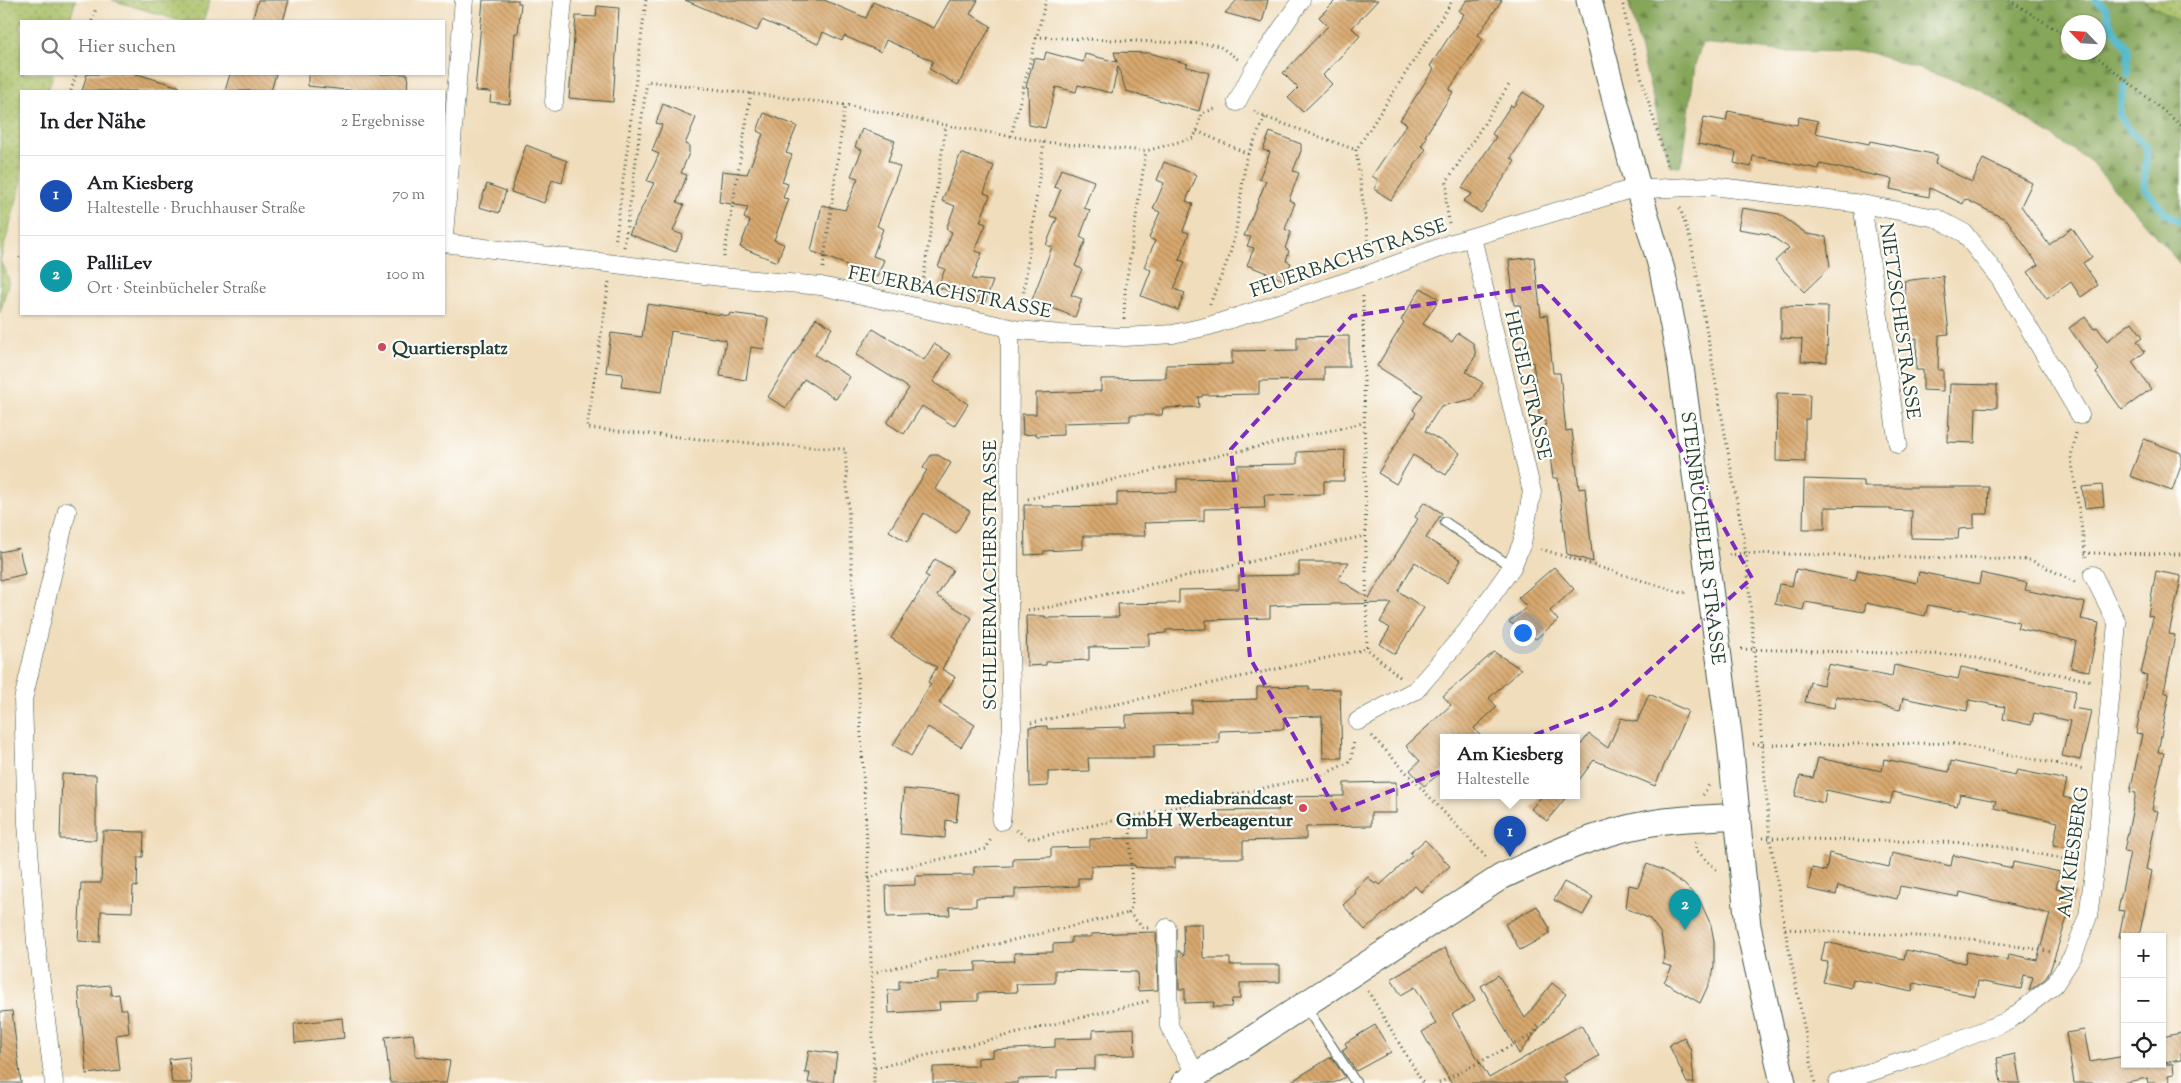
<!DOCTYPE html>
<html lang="de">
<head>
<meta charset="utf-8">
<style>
	body { margin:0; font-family:"Sorts Mill Goudy",serif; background:#f2f2f2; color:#202124 }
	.controls { position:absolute; right:15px; bottom:15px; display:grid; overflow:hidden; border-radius:0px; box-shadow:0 1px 4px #0004 }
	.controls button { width:45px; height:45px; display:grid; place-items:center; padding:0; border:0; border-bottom:1px solid #e0e0e0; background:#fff; color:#202124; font:25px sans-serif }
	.compass { position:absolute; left:2061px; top:15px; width:45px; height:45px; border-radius:50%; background:#fff; box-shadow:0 1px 4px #0004; rotate:295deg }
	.you { position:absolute; left:1522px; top:632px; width:18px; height:18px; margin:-12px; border:4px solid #fff; border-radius:50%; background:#1a73e8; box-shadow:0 0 0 8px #1a73e833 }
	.badge { display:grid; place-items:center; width:32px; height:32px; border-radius:50%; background:#0f766e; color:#fff; font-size:16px; font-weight:700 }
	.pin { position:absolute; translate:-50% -41px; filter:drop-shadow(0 1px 2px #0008) }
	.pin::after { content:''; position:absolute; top:26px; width:18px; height:15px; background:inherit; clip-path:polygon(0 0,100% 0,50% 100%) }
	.popup { position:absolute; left:1440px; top:734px; width:140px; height:65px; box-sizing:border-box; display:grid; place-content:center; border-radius:0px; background:#fff; filter:drop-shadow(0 1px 4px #0005); font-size:16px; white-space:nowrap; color:#757577 }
	.popup b { font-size:19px; color:#202124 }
	.popup::after { content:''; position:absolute; left:50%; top:100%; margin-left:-10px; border:10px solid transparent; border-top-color:#fff }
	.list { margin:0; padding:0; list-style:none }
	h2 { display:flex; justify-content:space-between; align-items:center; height:65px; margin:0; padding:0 20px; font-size:21px }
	h2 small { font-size:16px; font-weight:400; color:#757577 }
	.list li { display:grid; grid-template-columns:32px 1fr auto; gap:15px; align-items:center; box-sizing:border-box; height:80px; padding:0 20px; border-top:1px solid #e0e0e0 }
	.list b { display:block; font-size:19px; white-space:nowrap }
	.list p { margin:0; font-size:16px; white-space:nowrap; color:#757577 }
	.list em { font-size:16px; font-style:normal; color:#757577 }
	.icon { flex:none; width:28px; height:28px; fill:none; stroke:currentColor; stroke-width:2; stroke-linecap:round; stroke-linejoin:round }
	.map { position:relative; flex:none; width:2181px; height:1083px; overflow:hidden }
	.search { position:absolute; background:#fff; box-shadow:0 1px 4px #0004; left:20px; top:20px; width:425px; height:55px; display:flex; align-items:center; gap:12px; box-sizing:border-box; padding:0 18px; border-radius:0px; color:#757577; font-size:19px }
	.panel { position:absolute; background:#fff; box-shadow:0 1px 4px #0004; left:20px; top:90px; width:425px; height:225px; border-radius:0px }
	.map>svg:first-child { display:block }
</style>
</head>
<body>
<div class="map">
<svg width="2181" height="1083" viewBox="0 0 2181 1083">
	<defs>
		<pattern id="green-dots" width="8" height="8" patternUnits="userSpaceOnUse" patternTransform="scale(1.25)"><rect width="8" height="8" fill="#a8bf65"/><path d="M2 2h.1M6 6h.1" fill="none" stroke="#889c54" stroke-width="1.8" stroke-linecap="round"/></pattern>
		<pattern id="forest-firs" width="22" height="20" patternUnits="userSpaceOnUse" patternTransform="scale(1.25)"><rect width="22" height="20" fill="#86a65a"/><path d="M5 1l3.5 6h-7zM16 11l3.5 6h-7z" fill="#6d884b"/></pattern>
		<pattern id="building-back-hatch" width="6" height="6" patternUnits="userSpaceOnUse" patternTransform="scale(1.25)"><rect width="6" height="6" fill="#d8a86e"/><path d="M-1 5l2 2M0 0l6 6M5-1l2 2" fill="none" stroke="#af8a5b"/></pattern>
	</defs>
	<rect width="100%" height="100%" fill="#fdfcf7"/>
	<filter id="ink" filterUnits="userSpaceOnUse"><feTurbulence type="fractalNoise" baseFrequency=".02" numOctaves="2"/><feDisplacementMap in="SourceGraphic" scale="10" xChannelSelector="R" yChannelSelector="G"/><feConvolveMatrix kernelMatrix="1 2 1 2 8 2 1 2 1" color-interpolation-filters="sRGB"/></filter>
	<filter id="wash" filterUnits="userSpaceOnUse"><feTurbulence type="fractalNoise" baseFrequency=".0096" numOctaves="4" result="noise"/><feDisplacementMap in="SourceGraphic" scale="20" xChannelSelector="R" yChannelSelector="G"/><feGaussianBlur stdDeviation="1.12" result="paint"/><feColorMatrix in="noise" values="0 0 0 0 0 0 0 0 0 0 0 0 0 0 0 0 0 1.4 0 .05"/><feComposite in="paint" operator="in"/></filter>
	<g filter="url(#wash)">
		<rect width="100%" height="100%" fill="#f0ddbc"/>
		<!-- green -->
		<path fill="url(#green-dots)" stroke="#647e4c" d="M0 0H76L69 21H21V74H53L48 91H21V184L0 261 9 280 0 313Z
			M112 0H210L203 21H181Z
			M2143 0H2181V23Z"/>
		<!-- forest -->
		<path fill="url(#forest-firs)" stroke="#527247" fill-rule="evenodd" d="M1628 0H2143L2181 23V265L2090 161 1980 89 1868 52 1782 51 1702 43 1695 65 1684 152 1680 167 1670 166ZM2068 22H2098V52H2068Z"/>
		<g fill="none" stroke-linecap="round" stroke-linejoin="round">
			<!-- stream -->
			<path stroke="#4bb6c9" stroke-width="7" d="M2096 0 2106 9 2112 28 2128 48V75
				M2124 86 2119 114 2131 132 2147 148 2144 187 2165 213 2181 223"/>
		</g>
		<g id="blocks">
			<!-- building -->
			<path fill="url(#building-back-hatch)" d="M258 0H289L283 21H252Z
				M483 0H518V3H521L518 33H515L510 104 490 102 491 92 475 91Z
				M685 0H824L866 18 873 2 934 28 950 0H978L970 14 991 26 958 85 929 69 933 61 886 40 881 52 844 36 842 41 823 32 818 44 762 20 757 31Z
				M1237 0H1268L1262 23 1225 13Z
				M1336 0H1378L1352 28 1360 36 1323 75 1332 84 1303 112 1288 98 1298 88 1283 73 1328 26 1319 17Z
				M1467 0H1502L1478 35 1483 38 1449 90 1453 92 1425 136 1427 137 1421 146 1426 149 1391 200 1374 189 1378 180 1372 176 1407 124 1400 120 1434 69 1430 66 1464 14 1459 11Z
				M597 6 619 8 613 102 569 98 576 16 596 17Z
				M1046 52 1083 62 1085 54 1117 62 1114 52 1150 53 1188 64 1185 66 1209 73 1199 111 1126 91 1118 66 1112 93 1078 85 1076 92 1056 87 1045 128 1029 125 1028 87H1026L1034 58 1044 60Z
				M87 74H137L180 87 179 91H82Z
				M230 74H276L271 91H225Z
				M308 74H408L407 91H356L308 86Z
				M1523 92 1544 106 1511 158 1515 161 1481 213 1463 201 1472 194 1462 188 1496 137 1492 134 1511 105 1513 107Z
				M663 104 696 118 685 144 689 146V153L681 173 687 175 677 202 684 205 673 231 683 235 676 252 629 234 654 183 647 181 659 154 652 151 662 125 656 123Z
				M1728 111 1797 125 1799 117 1818 121 1815 133 1869 144 1870 141 1937 155 1935 164 1972 182 1983 159 2032 183 2021 206 2049 245 2072 228 2092 257 2083 263 2098 285 2081 297 2071 282 2047 299 2028 272 2038 265 2007 220 1965 199 1963 204 1930 188 1929 197 1890 189 1892 179 1820 164 1819 169 1753 156 1751 167 1734 163 1736 152 1698 144 1704 117 1726 121Z
				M764 113 797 126 786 153 792 155 782 182 788 184 783 198 789 199 774 240 784 244 777 262 740 247 750 221 744 218 748 207 719 202 722 171 747 174 763 134 757 131Z
				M862 129 895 141 888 161 900 167 877 226 883 229 873 256 884 260 877 277 811 251 822 205 845 210 858 178 851 176 862 150 855 147Z
				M1270 132 1301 144V151L1293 171 1299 173 1289 200 1295 203 1285 229 1291 232 1285 248 1289 251 1286 261 1291 263 1284 280 1247 265 1254 248 1247 246 1251 237 1244 236 1266 181 1259 179 1270 152 1263 150Z
				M526 145 567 161 562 183 552 180 544 203 511 192Z
				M961 153 994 166 984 193 990 195 980 222 986 224 975 251 982 253 972 279 993 281 984 305 938 287 945 269 938 267 952 232 946 229 955 206 942 201Z
				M1164 162 1197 175 1186 201 1193 204 1183 231 1189 233 1179 260 1185 262 1174 289 1185 293 1178 310 1141 296 1151 270 1144 267 1155 241 1149 238 1160 212 1153 209 1164 183 1157 180Z
				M1061 169 1094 181 1084 208 1090 210 1080 237 1086 240 1075 266 1082 269 1071 295 1082 299 1075 317 1032 300 1052 247 1046 245 1057 218 1050 216 1061 189 1054 187Z
				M487 184 506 191 499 213 479 207Z
				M1742 208 1779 214 1807 234 1826 237 1830 267 1804 292 1775 261 1789 248 1768 234 1738 229Z
				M1534 257 1541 316 1547 315 1553 373H1560L1566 431 1572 430 1579 489 1585 488 1593 562 1567 554 1558 478H1553L1545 420 1540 421 1533 362 1528 363 1520 305H1514L1509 260Z
				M1943 276 1949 334 1939 335 1938 370H1943V391L1923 390V370H1916L1917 338 1910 339 1904 281Z
				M1421 288 1439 299 1423 324 1452 342 1458 333 1473 343 1476 355 1466 372 1483 383 1473 399 1441 406 1425 431 1460 453 1446 475 1413 455 1396 484 1378 473 1416 413 1413 410 1423 395 1377 366 1404 322 1401 320Z
				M647 304 729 316 730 313 768 318 764 349 751 347 746 380 720 376 726 340 671 331 662 392 621 387 623 374 606 372 611 333 642 337Z
				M1781 306 1828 307 1827 362 1801 361 1802 339 1781 338Z
				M2085 317 2094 329 2097 327 2107 341 2132 322 2143 337 2137 341 2145 352 2132 362 2151 389 2122 410 2096 373 2099 370 2069 328Z
				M816 318 832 328 815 355 850 377 836 399 804 379 786 408 768 397Z
				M873 329 924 360 934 344 950 354 933 382 968 404 954 426 922 406 904 434 887 423 909 388 856 355Z
				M1349 336V367H1324V380L1259 381V394L1202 395V397H1198L1199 407 1163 408 1162 415H1130V421L1063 423V435L1037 436 1036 434 1023 435 1022 414H1036V393L1101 391V379L1166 378V365L1232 364V351L1297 350V337Z
				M1950 384 1997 385V408L1976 407 1975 443 1948 442Z
				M1777 393 1810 394 1809 419H1805V462L1776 461Z
				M2144 439 2181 453V466L2172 491 2130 476Z
				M1345 450 1344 481H1324V494L1264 495 1265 508 1204 509V521L1144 523 1145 536H1083V549L1044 551V554L1025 555 1024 505H1042V507L1117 506V493L1177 492V479L1237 478V465L1297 464V452Z
				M931 455H938L951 463 935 489 970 511 956 533 924 513 907 542 889 531 927 470 923 468Z
				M1804 479 1864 481V487H1989L1988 514H1974V528L1959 529 1958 539 1911 538 1912 511 1890 510V508L1825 507V529H1803Z
				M2102 485 2104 506 2085 508 2082 487Z
				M1424 502 1442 513 1426 538 1461 560 1447 583 1415 562 1398 591 1424 608 1395 654 1380 644 1390 628 1380 622 1392 603 1286 605 1270 606V618L1206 620V629L1166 630V633L1149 634V646L1089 647V660L1046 662V665L1027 666 1026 616H1045V618L1119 617 1118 604 1179 603V590L1239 589V576L1299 575V562H1349L1338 579 1369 598 1418 519 1415 517Z
				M19 548 25 574 0 580V552Z
				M935 559 953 570 937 596 972 618 942 669 955 677 939 703 975 725 961 747 928 727 911 756 893 745 931 684 928 682 937 667 891 638 929 577 925 575Z
				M1554 567 1574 589 1550 611 1558 620 1536 639 1509 622 1527 607 1518 598Z
				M1796 569 1855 581 1858 570 1917 583 1919 572 1979 584 1981 573 2027 583 2025 590 2085 603 2081 619 2099 623 2089 671 2071 668 2076 641 2017 628 2019 622 1960 609 1959 611 1928 605 1925 616 1866 603 1864 612 1805 602 1803 610 1775 604 1779 584 1792 586Z
				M2156 571 2181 576V578L2169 634 2175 635 2164 692 2169 694 2158 752 2164 753 2152 810 2158 811 2146 869 2152 871 2139 937H2119L2124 911 2118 910 2130 852 2124 851 2136 793 2130 792 2142 734 2136 733 2147 675 2141 674 2153 617 2148 616Z
				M1494 652 1521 669 1489 698 1497 707 1474 728 1482 738H1444V770L1424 786 1410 770 1420 761 1406 746 1451 705 1443 696Z
				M1828 664 1892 677 1894 665 1958 679 1961 667 2076 691 2072 708 2091 711 2080 760 2062 756 2070 721 2034 713 2031 725 2003 719 2005 707 1969 700 1967 711 1903 698 1900 710 1836 696 1834 708 1805 702 1810 682 1823 685Z
				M1309 686V690L1340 689 1342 758H1323L1322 716 1284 717V729L1219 731V743L1154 745V758H1088L1089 771 1048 772V786L1030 787 1029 727 1047 726V729L1126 727V715L1192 713V701L1257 699V687Z
				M1649 694 1688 711 1655 786 1594 760 1576 784V751L1589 734 1608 748 1621 718 1637 722Z
				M1818 758 1882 771 1884 759 1949 772 1951 761 2015 775 2017 770 2067 780 2063 797 2082 801 2072 849 2053 845 2058 822 1994 808 1996 801 1960 794 1957 806 1893 792 1890 804 1826 790 1824 803 1795 796 1800 776 1813 778Z
				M62 774 96 775V840L60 839Z
				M1396 782V813H1371V826L1306 827V839L1243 841V858H1175V868H1149L1135 867V865L1091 866V878H1078V886L1015 889V897L976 898V906L949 907 950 915 887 917 886 886 915 885V876L974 875V867L1013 866V858L1051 857V848L1090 847V839L1148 838V825L1214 824V811L1279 810 1278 797 1344 796V783Z
				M904 789 959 794 956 822 946 820 945 838 900 834Z
				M1542 796H1567L1547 821 1531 809Z
				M103 831 144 832 143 857H138L137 887 133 886 132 912 101 911 100 942 78 941 81 883H101Z
				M1425 840 1450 866 1421 892 1415 886 1365 930 1343 905 1356 893 1354 890 1368 877 1375 884 1377 882 1380 885 1412 856 1410 853Z
				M1829 853 1889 867 1892 853 1951 866 1953 855 2012 868 2013 862 2060 872 2056 888 2075 893 2050 971 2046 978 2029 991 2033 977 2024 975 2021 989 1978 981 1975 996 1914 983 1912 992 1853 979 1851 988 1823 982 1828 962 1821 961 1825 942 1904 959 1906 950 1965 963 1967 952 2008 960 2009 954 2037 960 2050 914 1960 892 1959 897 1900 886 1897 899 1838 886 1836 895 1808 889 1812 868 1826 871Z
				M1647 864 1663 870 1684 884 1700 901 1711 925 1714 941V967L1712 977 1700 1003 1664 982 1672 967 1663 964 1664 953 1661 934 1650 919 1626 908 1629 885 1638 887Z
				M1564 882 1593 897 1583 915 1554 900Z
				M1537 906 1549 927V934L1520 950 1505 924Z
				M1183 924H1202L1203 958H1230V965H1280V982L1240 983V999H1232L1231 1007H1213L1214 1002 1185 1003V989H1179L1178 950 1184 956Z
				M1156 932 1158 990 1138 991 1137 972 1055 970V983L1016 984 1017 992 978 993V1001L939 1002 940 1010 889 1013 888 990H899V981L938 980V972L976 971V962L1015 961 1014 953 1053 952V944L1071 943V937H1091V934L1120 933Z
				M1445 948 1475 1001 1452 1014 1489 1078 1581 1025 1599 1056 1563 1076 1567 1083H1451L1422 1032 1436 1024 1426 1005 1415 987 1401 995 1391 979Z
				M1498 975 1525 1018 1552 983 1566 994 1519 1054 1481 986Z
				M110 985 111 995 119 994 121 1009H127L129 1033 116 1035 120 1070 87 1074 78 988Z
				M12 1011 21 1083H0V1012Z
				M342 1018 344 1038 295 1043 294 1024Z
				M1375 1025 1391 1052 1356 1071 1342 1050 1347 1047 1345 1043Z
				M1134 1028 1135 1055 1095 1056V1069L1057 1070V1078L1018 1079V1083H933V1067L978 1066V1058L993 1057V1050L1055 1047V1039L1093 1038V1030Z
				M2084 1030 2090 1062 2125 1056V1064H2173L2174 1074 2168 1075 2170 1083H2149L2148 1078 2121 1083H2074L2066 1033Z
				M2181 1033V1060L2162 1063V1037Z
				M413 1034 416 1056 450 1061 446 1083H390L385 1037Z
				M1684 1037 1691 1051 1694 1083H1687L1669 1045Z
				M809 1050 837 1054 833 1083H808L810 1073H805Z
				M2015 1054 2020 1083H2001L1997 1058Z
				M189 1057 192 1083H172L169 1059Z
				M1331 1057 1345 1077 1334 1083H1289Z"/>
		</g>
	</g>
	<g filter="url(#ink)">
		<use href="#blocks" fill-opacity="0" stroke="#3e5548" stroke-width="1"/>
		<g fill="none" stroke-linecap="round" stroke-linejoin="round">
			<defs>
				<path id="lane" d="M1445 522 1512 567
					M1305 1006 1356 1083"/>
				<path id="street" d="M554 102 563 0
					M1237 102 1253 71 1301 0
					M1862 204 1898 444
					M444 234 464 0
					M444 243 721 277 821 286 1019 330 1061 334 1125 337 1173 334 1209 326 1373 273 1452 243 1628 190 1711 186 1862 204 1936 218 1964 233 2000 279 2080 415
					M1358 721 1416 690 1466 632 1512 567 1522 543 1532 492 1472 237
					M1001 821 1012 727 1009 612 1010 328
					M1167 928 1169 1026 1197 1076
					M54 1083 36 942 27 823 23 700 67 511
					M1838 1083 1918 1056 2008 1021 2054 985 2073 956 2088 916 2095 865 2117 623 2093 575"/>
				<path id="secondary" d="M1589 0 1638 188 1662 270 1681 367 1730 742 1748 926 1783 1083
					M1184 1083 1501 877C1553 853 1607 828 1665 821 1689 818 1713 818 1738 816"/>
			</defs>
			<!-- lane casing -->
			<use href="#lane" stroke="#3e5548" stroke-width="11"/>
			<!-- street casing -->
			<use href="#street" stroke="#3e5548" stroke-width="19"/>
			<!-- secondary casing -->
			<use href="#secondary" stroke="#3e5548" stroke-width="27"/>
			<!-- path -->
			<path stroke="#3e5548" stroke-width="3" stroke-dasharray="1 4" stroke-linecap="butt" d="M1622 0 1629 35 1668 168
				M2009 0 2068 37
				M92 21 96 8
				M1036 37 1209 44 1219 46 1239 60
				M2091 52 2181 125
				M71 91 76 74
				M1254 111 1265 117 1356 150
				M1197 131 1248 154
				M1011 136 1046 0
				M1044 142 1146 151 1193 138 1197 131 1202 113 1218 108
				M1680 208 1691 242 1746 553 1770 839 1785 929 1815 1083
				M1449 223 1446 202 1447 181 1509 85
				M615 244 646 0
				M624 247 647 81 845 105 946 125 1044 142 1021 312
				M1370 255 1356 150 1453 0
				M724 257 751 93
				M20 258 21 254
				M823 268 845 105
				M609 282 587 428 720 441 845 449 869 879 874 1083
				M922 288 946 125
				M1363 296 1367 649 1400 677
				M1210 304 1230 254 1236 230 1246 159 1265 117
				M1124 319 1125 291 1146 151
				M2076 433 2071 457 2086 557
				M1028 499 1363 423
				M1541 549 1682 593 1688 592
				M2084 553 2181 554
				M1729 555 1746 553 2031 560 2075 582
				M1028 610 1050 607 1364 536
				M1741 649 1962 655 2092 681
				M1031 723 1367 649
				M1372 736 1488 859
				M1753 744 1777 745 1950 743 2084 769
				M1703 795 1710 783
				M1130 818 1132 904 1129 913 1143 928H1149
				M1016 830 1030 839 1323 775 1351 761 1354 740
				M1763 838 1981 843 2075 861
				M1696 842V850L1718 871
				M869 879 883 872 986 849 992 837
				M1785 929 1972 939 2053 952
				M872 973 1129 913
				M1368 991 1423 1083
				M875 1068 1148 1001
				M1439 1083 1534 1034 1539 1024"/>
			<!-- lane -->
			<use href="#lane" stroke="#fff" stroke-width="9"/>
			<!-- street -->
			<use href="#street" stroke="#fff" stroke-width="18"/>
			<!-- secondary -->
			<use href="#secondary" stroke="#fff" stroke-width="25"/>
		</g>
	</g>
	<!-- marked area -->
	<path fill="none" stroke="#7b2cbf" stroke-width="4" stroke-dasharray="10 6" stroke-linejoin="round" d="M1542 286 1663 418 1752 578 1611 705 1337 812 1250 658 1231 449 1352 316Z"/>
	<!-- markers -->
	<g fill="#d1495b" stroke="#fdfcf7" stroke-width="2">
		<circle cx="382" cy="347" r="5"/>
		<circle cx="1303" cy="808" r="5"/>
	</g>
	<g text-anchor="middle" stroke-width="4.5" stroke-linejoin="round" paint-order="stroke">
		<!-- street labels -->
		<g font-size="19" fill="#1f3d34" stroke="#fdfcf7">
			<text transform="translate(1348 257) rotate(-19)" y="7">FEUERBACHSTRASSE</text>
			<text transform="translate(950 291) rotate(11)" y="7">FEUERBACHSTRASSE</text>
			<text transform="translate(1901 321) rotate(82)" y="7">NIETZSCHESTRASSE</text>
			<text transform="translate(1529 385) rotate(77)" y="7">HEGELSTRASSE</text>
			<text transform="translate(1704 538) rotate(83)" y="7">STEINBÜCHELER STRASSE</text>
			<text transform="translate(989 575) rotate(-90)" y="7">SCHLEIERMACHERSTRASSE</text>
			<text transform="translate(2072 852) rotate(-82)" y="7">AM KIESBERG</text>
		</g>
		<!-- poi labels -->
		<g font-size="19" font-weight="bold" fill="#1f3d34" stroke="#fdfcf7" text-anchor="start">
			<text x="392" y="354">Quartiersplatz</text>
			<text x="1293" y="804" text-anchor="end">mediabrandcast<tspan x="1293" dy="22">GmbH Werbeagentur</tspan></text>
		</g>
	</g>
</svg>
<div class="controls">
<button>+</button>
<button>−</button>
<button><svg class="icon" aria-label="locate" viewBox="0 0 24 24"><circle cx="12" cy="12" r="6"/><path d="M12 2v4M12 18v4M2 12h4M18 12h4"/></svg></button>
</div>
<svg class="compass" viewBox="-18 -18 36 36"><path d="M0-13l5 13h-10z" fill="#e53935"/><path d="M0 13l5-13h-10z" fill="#757577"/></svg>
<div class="you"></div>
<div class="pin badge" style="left:1510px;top:857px;background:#1a4fb4">1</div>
<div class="popup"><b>Am Kiesberg</b>Haltestelle</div>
<div class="pin badge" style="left:1685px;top:930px;background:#0f9aa8">2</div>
<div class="search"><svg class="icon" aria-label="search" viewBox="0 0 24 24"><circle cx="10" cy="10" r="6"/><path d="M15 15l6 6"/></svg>Hier suchen</div>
<section class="panel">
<h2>In der Nähe<small>2 Ergebnisse</small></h2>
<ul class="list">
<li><span class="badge" style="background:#1a4fb4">1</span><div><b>Am Kiesberg</b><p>Haltestelle · Bruchhauser Straße</p></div><em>70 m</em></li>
<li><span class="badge" style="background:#0f9aa8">2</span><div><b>PalliLev</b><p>Ort · Steinbücheler Straße</p></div><em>100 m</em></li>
</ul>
</section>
</div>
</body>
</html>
